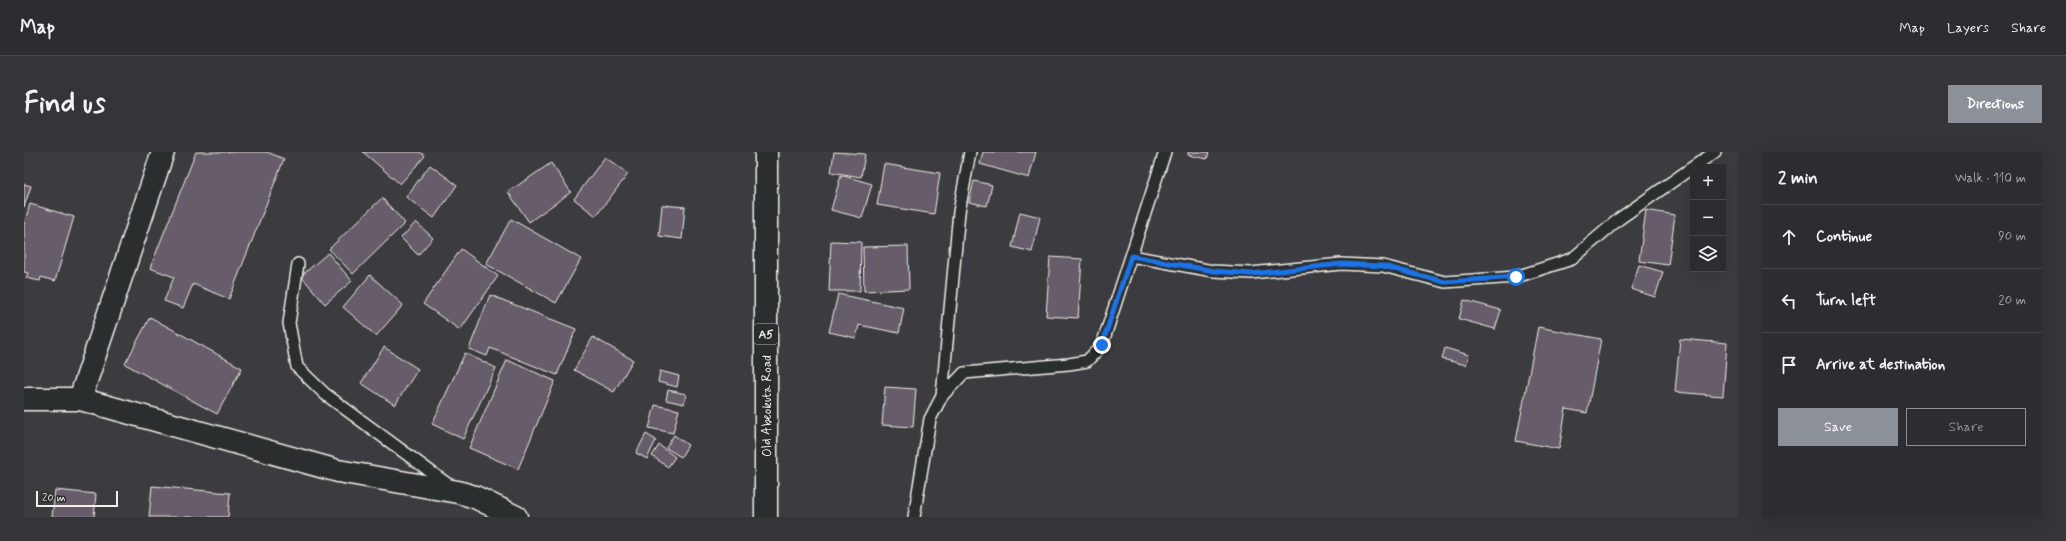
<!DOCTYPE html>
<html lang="en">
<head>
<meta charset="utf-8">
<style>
	body { margin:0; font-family:Mynerve,sans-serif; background:#353438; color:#f1f3f6 }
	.controls { position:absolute; right:12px; top:12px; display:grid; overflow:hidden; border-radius:0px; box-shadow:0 4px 16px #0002 }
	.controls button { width:36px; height:36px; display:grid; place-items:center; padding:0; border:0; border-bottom:1px solid #48484c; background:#2d2c30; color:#f1f3f6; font:20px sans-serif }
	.scale { position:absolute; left:12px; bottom:10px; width:82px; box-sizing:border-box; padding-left:4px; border:2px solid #f4f1e8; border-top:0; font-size:11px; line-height:14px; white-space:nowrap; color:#f4f1e8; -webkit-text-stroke:3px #2a2d2e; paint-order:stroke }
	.stop { position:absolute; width:12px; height:12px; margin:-9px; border:3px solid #1a73e8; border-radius:50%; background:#fff }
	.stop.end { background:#1a73e8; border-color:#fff; box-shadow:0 1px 4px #0008 }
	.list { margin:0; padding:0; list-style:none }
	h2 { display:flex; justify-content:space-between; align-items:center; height:52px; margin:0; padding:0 16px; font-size:17px }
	h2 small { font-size:13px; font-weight:400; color:#a7a7ab }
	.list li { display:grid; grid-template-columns:26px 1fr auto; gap:12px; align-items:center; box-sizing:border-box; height:64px; padding:0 16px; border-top:1px solid #48484c }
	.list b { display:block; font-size:15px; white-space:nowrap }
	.list em { font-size:13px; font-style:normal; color:#a7a7ab }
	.actions { display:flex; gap:8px; padding:12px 16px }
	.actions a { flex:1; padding:9px 0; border:1px solid #8c9099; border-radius:0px; text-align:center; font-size:14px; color:#8c9099 }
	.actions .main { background:#8c9099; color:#fff }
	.icon { flex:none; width:22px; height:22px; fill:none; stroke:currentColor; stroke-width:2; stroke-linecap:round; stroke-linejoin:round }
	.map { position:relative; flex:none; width:1714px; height:365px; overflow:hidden; border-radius:0px }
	header { display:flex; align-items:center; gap:24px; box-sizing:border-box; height:56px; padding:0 20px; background:#2d2c30; border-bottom:1px solid #48484c }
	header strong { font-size:19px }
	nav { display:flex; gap:22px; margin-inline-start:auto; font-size:14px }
	.intro { display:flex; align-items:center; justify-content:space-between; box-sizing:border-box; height:96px; padding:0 24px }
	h1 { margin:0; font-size:28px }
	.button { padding:10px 18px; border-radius:0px; background:#8c9099; color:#fff; font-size:14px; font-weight:700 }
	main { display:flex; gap:24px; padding:0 24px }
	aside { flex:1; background:#2d2c30; border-radius:0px; box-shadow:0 4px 16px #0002 }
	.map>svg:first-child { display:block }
</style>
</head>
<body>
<header>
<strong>Map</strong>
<nav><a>Map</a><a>Layers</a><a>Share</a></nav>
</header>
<div class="intro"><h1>Find us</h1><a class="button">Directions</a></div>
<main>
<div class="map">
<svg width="1714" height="365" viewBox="0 0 1714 365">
	<rect width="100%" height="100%" fill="#3c3b40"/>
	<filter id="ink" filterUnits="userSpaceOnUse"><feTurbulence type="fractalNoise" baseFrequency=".025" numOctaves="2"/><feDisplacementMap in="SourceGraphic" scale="8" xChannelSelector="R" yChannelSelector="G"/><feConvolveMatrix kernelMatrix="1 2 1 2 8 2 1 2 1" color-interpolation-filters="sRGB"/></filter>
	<g filter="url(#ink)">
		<!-- building -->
		<path fill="#665b6b" stroke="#f4f1e8" d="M172 0H243L260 7 205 147 169 132 159 156 140 149 150 125 126 116Z
			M339 0H396L401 4 376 32Z
			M810 0 841 2 837 25 807 20Z
			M959 0H1012L1005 26 956 12Z
			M1164 0H1185L1183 7 1164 3Z
			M581 5 604 22 572 64 550 47Z
			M527 11 547 40 505 70 484 40Z
			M860 12 916 21 910 62 853 53Z
			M406 13 433 33 410 66 382 45Z
			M817 23 848 32 838 66 807 58Z
			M950 29 968 33 963 54 945 50Z
			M0 32 7 34 0 55Z
			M358 46 381 71 329 122 305 97Z
			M6 52 50 65 31 129 17 125 16 129 2 126 4 121 0 120V73Z
			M638 53 661 55 658 87 635 84Z
			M1622 58 1651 63 1644 113 1615 109Z
			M996 60 1016 65 1008 100 988 95Z
			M487 67 557 107 532 151 462 112Z
			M392 70 409 86 394 103 377 86Z
			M807 89 837 90 836 139H805Z
			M884 94 885 137 840 139 839 95Z
			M437 97 474 124 436 178 399 152Z
			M304 101 328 129 301 152 277 124Z
			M1026 105 1058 107 1054 166 1022 164Z
			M1615 113 1639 120 1631 145 1607 137Z
			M346 123 379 153 352 184 319 155Z
			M814 142 880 156 875 181 835 173 832 186 805 180Z
			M466 143 552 177 533 223 466 196 463 204 445 197Z
			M1440 148 1477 158 1471 177 1435 167Z
			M126 165 218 216 193 262 101 212Z
			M1514 175 1577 187 1563 261 1542 257 1535 297 1492 289Z
			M569 185 609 208 590 240 550 218Z
			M1656 187 1703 191 1699 244 1651 240Z
			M360 195 394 217 371 253 337 231Z
			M1421 196 1445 203 1442 213 1418 207Z
			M441 201 472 216 439 287 408 272Z
			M483 208 531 229 494 317 445 296Z
			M636 219 655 224 653 235 634 230Z
			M861 235 892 237 889 275 858 273Z
			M644 238 662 242 660 252 642 248Z
			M631 253 655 258 649 281 625 276Z
			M622 282 632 288 623 307 612 301Z
			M650 283 664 293 657 305 642 296Z
			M635 293 651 305 644 315 628 304Z
			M128 334 206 341 204 365H125Z
			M31 338 72 342 70 365H28Z"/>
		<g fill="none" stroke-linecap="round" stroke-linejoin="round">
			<defs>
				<path id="service" d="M1669 15 1691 0
					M1107 104 1189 119 1227 121 1317 112 1359 114 1421 130 1492 125 1548 107 1595 67 1669 15
					M274 112 265 171 273 215 301 242 426 334
					M918 244 935 60 946 0
					M890 365 906 267 918 244 940 221 1045 212 1063 209 1078 193 1141 0"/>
				<path id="minor" d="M0 247H56L314 319 434 340 451 345 492 365
					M56 247 139 0"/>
				<path id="trunk" d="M742 0V365"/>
			</defs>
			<!-- service casing -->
			<use href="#service" stroke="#f4f1e8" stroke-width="14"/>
			<!-- minor casing -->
			<use href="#minor" stroke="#f4f1e8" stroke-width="25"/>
			<!-- trunk casing -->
			<use href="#trunk" stroke="#f4f1e8" stroke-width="25"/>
			<!-- service -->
			<use href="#service" stroke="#2a2d2e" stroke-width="11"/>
			<!-- minor -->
			<use href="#minor" stroke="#2a2d2e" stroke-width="22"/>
			<!-- trunk -->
			<use href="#trunk" stroke="#2a2d2e" stroke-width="22"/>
		</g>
	</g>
	<g fill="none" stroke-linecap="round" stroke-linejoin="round" filter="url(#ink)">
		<!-- route -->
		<path stroke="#1a73e8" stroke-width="5" d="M1078 193 1107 104 1190 119 1227 122 1317 112 1359 114 1421 130 1492 125"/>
	</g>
	<g text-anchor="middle" stroke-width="4" stroke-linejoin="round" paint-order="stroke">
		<!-- shield labels -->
		<rect fill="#2a2d2e" stroke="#b7b6b0" stroke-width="1" x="730" y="172" width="24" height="20" rx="3"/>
		<g font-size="12" font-weight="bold" fill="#f4f1e8">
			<text x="742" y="186">A5</text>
		</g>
		<!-- street labels -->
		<g font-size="13" fill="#f4f1e8" stroke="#2a2d2e">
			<text transform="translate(742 254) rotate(-90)" y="5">Old Abeokuta Road</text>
		</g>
	</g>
</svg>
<div class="controls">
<button>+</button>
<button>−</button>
<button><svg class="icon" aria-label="layers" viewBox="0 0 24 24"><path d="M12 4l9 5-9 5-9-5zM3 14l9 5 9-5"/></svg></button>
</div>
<div class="scale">20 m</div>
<div class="stop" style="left:1492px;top:125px"></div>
<div class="stop end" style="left:1078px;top:193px"></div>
</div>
<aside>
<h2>2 min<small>Walk · 110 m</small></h2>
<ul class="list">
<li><svg class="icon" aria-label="ahead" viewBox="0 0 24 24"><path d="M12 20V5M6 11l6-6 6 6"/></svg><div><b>Continue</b></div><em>90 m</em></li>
<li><svg class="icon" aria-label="left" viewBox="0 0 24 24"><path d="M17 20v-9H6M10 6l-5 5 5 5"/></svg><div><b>Turn left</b></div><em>20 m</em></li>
<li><svg class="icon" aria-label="arrive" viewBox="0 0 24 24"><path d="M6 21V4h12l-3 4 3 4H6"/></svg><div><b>Arrive at destination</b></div></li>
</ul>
<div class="actions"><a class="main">Save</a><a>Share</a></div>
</aside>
</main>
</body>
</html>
